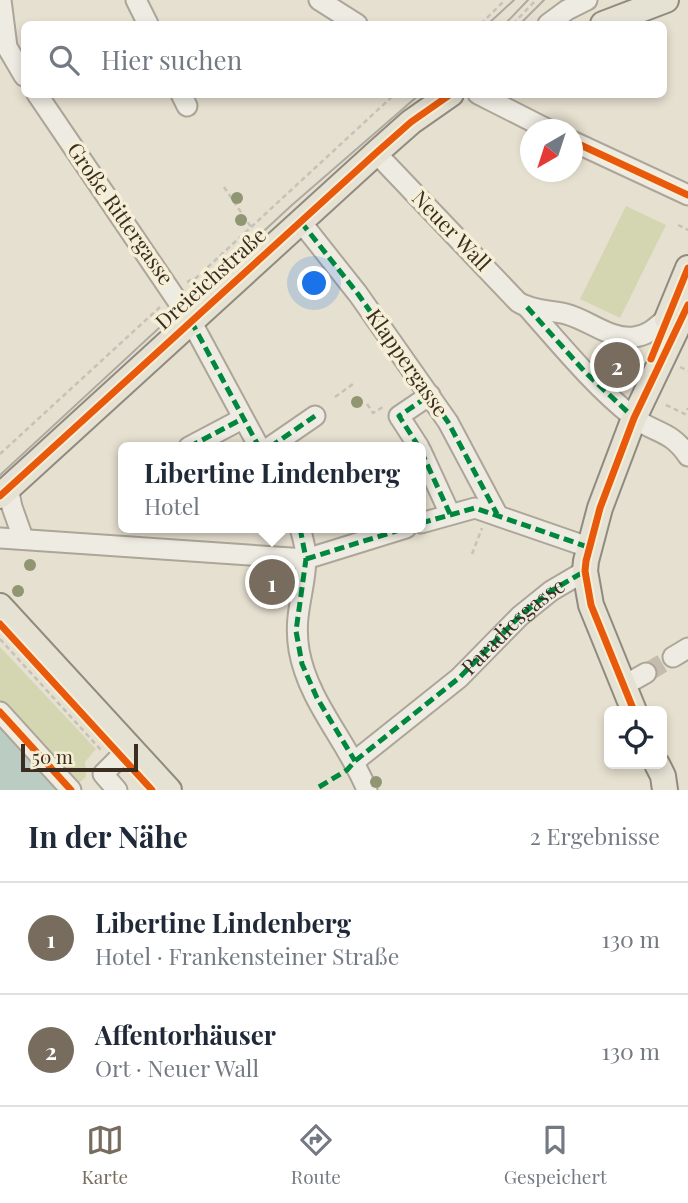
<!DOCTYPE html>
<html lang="de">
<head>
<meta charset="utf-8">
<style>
	body { margin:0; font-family:"Playfair Display",serif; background:#f6f6f7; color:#1f2937 }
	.controls { position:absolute; right:21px; bottom:21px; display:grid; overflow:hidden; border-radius:10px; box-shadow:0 4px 10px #0003 }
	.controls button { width:63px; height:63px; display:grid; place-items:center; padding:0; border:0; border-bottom:2px solid #e0e1e3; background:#fff; color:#1f2937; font:35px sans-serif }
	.compass { position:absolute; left:520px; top:119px; width:63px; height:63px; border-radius:50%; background:#fff; box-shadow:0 4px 10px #0003; rotate:219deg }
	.scale { position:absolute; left:21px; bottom:18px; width:117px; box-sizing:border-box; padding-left:7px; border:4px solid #3b2e20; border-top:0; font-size:19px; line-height:24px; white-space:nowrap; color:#3b2e20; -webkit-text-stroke:5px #f6efd7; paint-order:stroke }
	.you { position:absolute; left:315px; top:284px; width:24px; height:24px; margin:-18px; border:5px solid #fff; border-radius:50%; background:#1a73e8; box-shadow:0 0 0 10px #1a73e833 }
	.badge { display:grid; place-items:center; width:46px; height:46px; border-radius:50%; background:#776c5e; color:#fff; font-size:23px; font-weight:700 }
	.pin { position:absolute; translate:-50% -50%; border:4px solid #fff; box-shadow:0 2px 7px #0006 }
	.popup { position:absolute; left:118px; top:442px; width:308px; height:91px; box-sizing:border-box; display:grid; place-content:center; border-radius:10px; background:#fff; filter:drop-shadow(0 2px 5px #0005); font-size:23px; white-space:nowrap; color:#747a83 }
	.popup b { font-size:26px; color:#1f2937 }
	.popup::after { content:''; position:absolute; left:50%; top:100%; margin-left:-14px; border:14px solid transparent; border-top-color:#fff }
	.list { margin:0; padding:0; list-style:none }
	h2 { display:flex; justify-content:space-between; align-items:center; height:91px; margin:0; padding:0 28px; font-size:30px }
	h2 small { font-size:23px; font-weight:400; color:#747a83 }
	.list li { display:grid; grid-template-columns:46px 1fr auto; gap:21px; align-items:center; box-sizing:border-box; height:112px; padding:0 28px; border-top:2px solid #e0e1e3 }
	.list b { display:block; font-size:26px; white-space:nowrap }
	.list p { margin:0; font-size:23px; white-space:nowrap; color:#747a83 }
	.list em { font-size:23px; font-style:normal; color:#747a83 }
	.icon { flex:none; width:38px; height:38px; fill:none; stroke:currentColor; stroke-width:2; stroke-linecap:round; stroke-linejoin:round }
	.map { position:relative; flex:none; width:688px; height:790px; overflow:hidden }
	.search { position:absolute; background:#fff; box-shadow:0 4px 10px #0003; left:21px; right:21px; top:21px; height:77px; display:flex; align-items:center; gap:18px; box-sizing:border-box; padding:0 24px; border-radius:10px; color:#747a83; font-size:26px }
	.sheet { height:315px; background:#fff }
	nav { display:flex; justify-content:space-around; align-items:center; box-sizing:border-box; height:98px; border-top:2px solid #e0e1e3; background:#fff; font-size:19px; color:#747a83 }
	nav a { display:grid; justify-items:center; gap:4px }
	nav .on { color:#776c5e }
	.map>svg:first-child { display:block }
</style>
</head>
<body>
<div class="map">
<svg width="688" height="790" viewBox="0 0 688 790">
	<rect width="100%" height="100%" fill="#e6e0d0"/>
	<!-- green -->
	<path fill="#d4d6b2" d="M626 206 666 225 620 318 580 299Z
		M0 647 96 749 85 762 86 777 76 785 0 702Z"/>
	<!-- water -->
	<path fill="#bbccc2" d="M0 728 50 782 57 790H0Z"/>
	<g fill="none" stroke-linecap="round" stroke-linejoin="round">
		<!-- minor-tunnel -->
		<path stroke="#c4bcad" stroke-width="19" stroke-dasharray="19 10" stroke-linecap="butt" d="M646 673 673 657"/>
		<defs>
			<g id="minor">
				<path d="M1 0 7 47 24 76"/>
				<path d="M136 0 148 24"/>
				<path d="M319 0 357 24"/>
				<path d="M548 24 567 10 587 0"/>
				<path d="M37 94 191 321 259 447"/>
				<path d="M181 94 187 106"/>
				<path d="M478 94 549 130"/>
				<path d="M572 141 688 195"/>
				<path d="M376 153 518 302C532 311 550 310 566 314 589 320 610 340 634 337 648 336 657 326 667 318"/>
				<path d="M301 222 358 294 448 422 497 514"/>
				<path d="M527 307C560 344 593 385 632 416 654 434 670 429 688 456"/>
				<path d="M189 447 242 419"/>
				<path d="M270 447 315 416"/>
				<path d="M419 447 399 416 430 395"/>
				<path d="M421 451 450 514"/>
				<path d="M8 488 12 507 23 538"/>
				<path d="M421 523 475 508 588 547"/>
				<path d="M300 528C303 538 306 549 306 559 305 593 293 614 299 650 308 702 348 742 367 790"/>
				<path d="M0 538 306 559 406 528"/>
				<path d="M673 657 688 648"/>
				<path d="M623 686 646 673"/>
				<path d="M0 712 71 790"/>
				<path id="s1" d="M355 761 459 678 520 616 551 591 585 571"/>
				<path d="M117 790 103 774 129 748"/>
			</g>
			<path id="major" d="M603 24 666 0
				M667 319 688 268
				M0 496 376 153 411 122 451 94
				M0 606 169 790
				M634 711 591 605 585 571 586 561 600 508 634 418 688 305
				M657 764 663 776 665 790"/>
		</defs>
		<!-- minor casing -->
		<use href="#minor" stroke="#aca598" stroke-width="23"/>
		<!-- major casing -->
		<use href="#major" stroke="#918b7f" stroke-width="28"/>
		<!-- path -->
		<path stroke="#c7c2b8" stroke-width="2.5" stroke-dasharray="5 3.5" stroke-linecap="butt" d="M481 24 505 0
			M513 24 536 0
			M224 187 251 227
			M678 225 688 230
			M187 282 196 278 395 94
			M680 367 688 371
			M335 397 353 384
			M367 404 373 413 383 407
			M666 405 685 414 688 408
			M0 454 160 307
			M472 554 482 528
			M0 639 101 750"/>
		<!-- minor -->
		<use href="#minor" stroke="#eeebe2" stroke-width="19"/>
		<!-- major -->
		<use href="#major" stroke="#e5e1d3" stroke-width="24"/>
		<!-- tram -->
		<path stroke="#aeaaa1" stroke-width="2" d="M488 24 514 0
			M505 24 528 0
			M520 24 544 0
			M0 475 292 205 420 94"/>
		<!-- quiet -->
		<path stroke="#00873e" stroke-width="5" stroke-dasharray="10 5" stroke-linecap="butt" d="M301 222 358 294 448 422 497 514
			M527 307 585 372 634 418
			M191 321 259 447
			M189 447 242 419
			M270 447 315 416
			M419 447 399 416 430 395
			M421 451 450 514
			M421 523 475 508 588 547
			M300 528 306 559 296 631 302 664 317 698 355 761
			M306 559 406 528
			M319 787 347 770 355 761 459 678 520 616 551 591 585 571"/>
		<defs>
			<path id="cycleway" d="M572 141 688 195
				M651 359 688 268
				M0 496 376 153 411 122 451 94
				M0 624 152 790
				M634 711 591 605 585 571 586 561 600 508 634 418 688 305
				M0 712 71 790"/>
		</defs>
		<!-- cycleway casing -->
		<use href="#cycleway" stroke="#f6efd7" stroke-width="11"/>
		<!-- cycleway -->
		<use href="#cycleway" stroke="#e8590c" stroke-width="7"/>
	</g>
	<!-- trees -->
	<g fill="#909572">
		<circle cx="237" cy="198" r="6"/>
		<circle cx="241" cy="220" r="6"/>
		<circle cx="357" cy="402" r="6"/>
		<circle cx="30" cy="565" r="6"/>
		<circle cx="18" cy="591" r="6"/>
		<circle cx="376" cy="782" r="6"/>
	</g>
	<g text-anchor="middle" stroke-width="7" stroke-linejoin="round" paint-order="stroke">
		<!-- street labels -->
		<g font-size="21" fill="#3b2e20" stroke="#f6efd7">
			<text transform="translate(120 214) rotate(55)" y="7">Große Rittergasse</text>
			<text transform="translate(451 231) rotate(46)" y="7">Neuer Wall</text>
			<text transform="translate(211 279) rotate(-42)" y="7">Dreieichstraße</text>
			<text transform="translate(407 363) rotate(55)" y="7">Klappergasse</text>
			<text dy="7" stroke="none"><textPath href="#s1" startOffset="208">Paradiesgasse</textPath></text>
		</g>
	</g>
</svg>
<div class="controls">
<button><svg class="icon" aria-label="locate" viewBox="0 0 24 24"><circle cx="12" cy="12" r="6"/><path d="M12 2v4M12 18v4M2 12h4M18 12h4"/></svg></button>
</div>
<svg class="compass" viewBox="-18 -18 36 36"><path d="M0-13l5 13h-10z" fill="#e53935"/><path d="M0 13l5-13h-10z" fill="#747a83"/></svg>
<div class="scale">50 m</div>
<div class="you"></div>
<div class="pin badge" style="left:272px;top:582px">1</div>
<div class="popup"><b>Libertine Lindenberg</b>Hotel</div>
<div class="pin badge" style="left:617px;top:365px">2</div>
<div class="search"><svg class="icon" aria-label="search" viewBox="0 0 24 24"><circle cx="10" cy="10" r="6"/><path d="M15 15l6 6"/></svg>Hier suchen</div>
</div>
<section class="sheet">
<h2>In der Nähe<small>2 Ergebnisse</small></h2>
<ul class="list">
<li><span class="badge">1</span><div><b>Libertine Lindenberg</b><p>Hotel · Frankensteiner Straße</p></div><em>130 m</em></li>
<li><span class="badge">2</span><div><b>Affentorhäuser</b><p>Ort · Neuer Wall</p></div><em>130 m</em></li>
</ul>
</section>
<nav>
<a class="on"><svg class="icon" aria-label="map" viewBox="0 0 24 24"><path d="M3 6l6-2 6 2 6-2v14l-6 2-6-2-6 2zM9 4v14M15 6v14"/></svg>Karte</a>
<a><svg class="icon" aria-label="directions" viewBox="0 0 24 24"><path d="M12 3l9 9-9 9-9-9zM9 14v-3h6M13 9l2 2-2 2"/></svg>Route</a>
<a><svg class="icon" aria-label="saved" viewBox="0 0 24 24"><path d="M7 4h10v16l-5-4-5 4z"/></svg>Gespeichert</a>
</nav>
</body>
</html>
